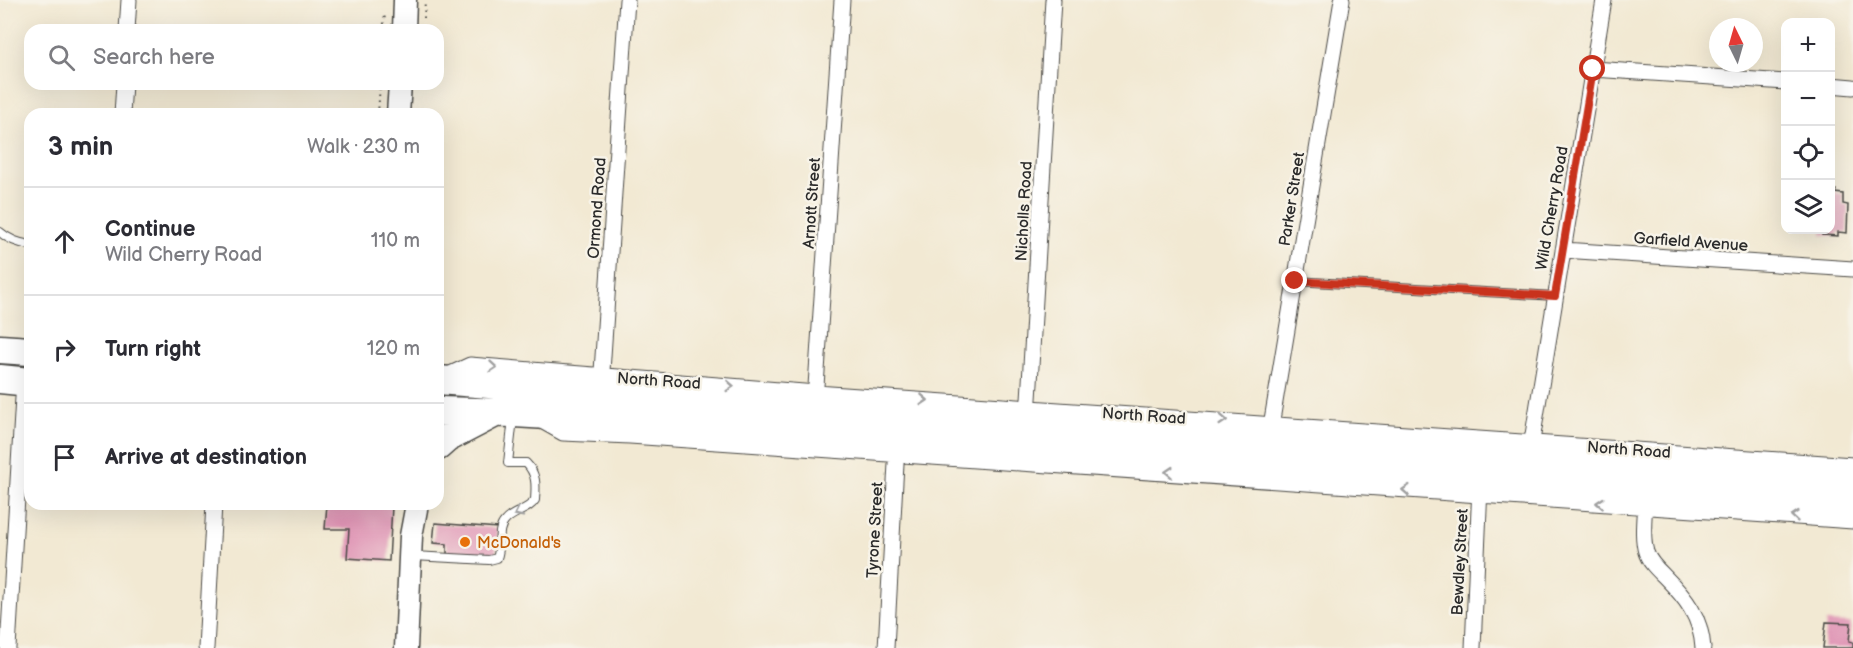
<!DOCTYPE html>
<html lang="en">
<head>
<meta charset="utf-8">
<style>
	body { margin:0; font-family:"Balsamiq Sans",sans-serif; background:#f2f2f3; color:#2b2b33 }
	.controls { position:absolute; right:18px; top:18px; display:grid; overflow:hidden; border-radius:12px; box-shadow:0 6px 24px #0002 }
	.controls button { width:54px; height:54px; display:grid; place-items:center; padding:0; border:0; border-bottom:2px solid #e1e1e2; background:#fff; color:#2b2b33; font:30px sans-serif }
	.compass { position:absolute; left:1709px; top:18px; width:54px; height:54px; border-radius:50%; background:#fff; box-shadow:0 6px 24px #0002; rotate:355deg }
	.stop { position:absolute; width:18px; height:18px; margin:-14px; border:4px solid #c8321e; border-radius:50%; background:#fff }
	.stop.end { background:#c8321e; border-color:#fff; box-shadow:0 2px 6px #0008 }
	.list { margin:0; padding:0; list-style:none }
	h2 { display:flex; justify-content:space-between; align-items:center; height:78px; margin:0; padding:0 24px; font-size:26px }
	h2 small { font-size:20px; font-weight:400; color:#7c7c81 }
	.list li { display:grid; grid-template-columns:39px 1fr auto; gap:18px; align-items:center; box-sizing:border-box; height:108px; padding:0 24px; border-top:2px solid #e1e1e2 }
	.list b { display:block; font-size:22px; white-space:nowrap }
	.list p { margin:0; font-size:20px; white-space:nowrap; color:#7c7c81 }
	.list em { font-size:20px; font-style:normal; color:#7c7c81 }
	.icon { flex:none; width:33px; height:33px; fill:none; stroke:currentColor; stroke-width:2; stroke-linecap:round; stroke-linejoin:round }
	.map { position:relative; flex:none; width:1853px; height:648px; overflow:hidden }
	.search { position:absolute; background:#fff; box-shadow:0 6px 24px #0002; left:24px; top:24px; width:420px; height:66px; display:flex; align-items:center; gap:15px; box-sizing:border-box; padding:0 21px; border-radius:18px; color:#7c7c81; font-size:22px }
	.panel { position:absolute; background:#fff; box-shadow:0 6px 24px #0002; left:24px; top:108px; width:420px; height:402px; border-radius:18px }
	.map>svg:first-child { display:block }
</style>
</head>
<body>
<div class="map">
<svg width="1853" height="648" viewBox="0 0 1853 648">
	<rect width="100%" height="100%" fill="#f7f3e8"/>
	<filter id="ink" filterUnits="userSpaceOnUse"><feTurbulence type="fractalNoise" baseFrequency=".0167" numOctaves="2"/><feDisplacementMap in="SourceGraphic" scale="12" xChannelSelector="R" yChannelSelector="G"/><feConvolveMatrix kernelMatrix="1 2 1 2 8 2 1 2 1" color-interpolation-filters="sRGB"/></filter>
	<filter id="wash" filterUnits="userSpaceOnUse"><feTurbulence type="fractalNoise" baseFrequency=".008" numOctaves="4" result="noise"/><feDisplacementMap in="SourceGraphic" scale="24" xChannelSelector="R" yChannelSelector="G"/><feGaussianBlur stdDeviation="1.35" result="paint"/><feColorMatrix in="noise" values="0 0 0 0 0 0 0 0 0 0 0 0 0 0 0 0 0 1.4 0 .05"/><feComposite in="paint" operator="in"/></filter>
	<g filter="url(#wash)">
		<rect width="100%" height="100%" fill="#f2e9d3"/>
		<g id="blocks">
			<!-- building -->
			<path fill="#df93b4" d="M1830 189 1836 190 1835 193 1843 194V204L1848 205 1847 233 1838 232V236L1822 235 1823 230H1830Z
				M327 504 392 506 389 561 347 558 349 529H325Z
				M435 523 498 528 496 555 483 557 447 555V544L433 543Z
				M1826 622 1851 623 1849 641 1853 642V648H1823Z"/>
		</g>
	</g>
	<g filter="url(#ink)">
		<use href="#blocks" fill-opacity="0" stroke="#494844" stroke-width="1.5"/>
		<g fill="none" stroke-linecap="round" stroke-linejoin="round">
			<defs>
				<path id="lane" d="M0 232C9 240 18 243 30 245
					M1295 281 1555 296
					M413 556 489 560 497 558C502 546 496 530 505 521 513 511 528 511 535 500 536 485 537 474 526 463H508L513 418"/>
				<path id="street" d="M127 30 129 0
					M1593 69 1786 82
					M1830 85 1853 87
					M122 114 124 84
					M1563 250 1853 269
					M446 376 470 365 816 393 1853 465
					M601 386 627 0
					M815 401 842 0
					M1028 416 1053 0
					M540 420 563 433 630 436 1853 521
					M1270 432 1342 0
					M1530 453 1604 0
					M1645 496C1645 514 1641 535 1646 552 1649 562 1658 570 1665 577 1686 598 1701 617 1703 648
					M8 648 24 381
					M206 648 214 504
					M886 648 897 445
					M1473 648 1480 486"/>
				<path id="secondary" d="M404 30 405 0
					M398 114 400 84
					M406 648 411 536 417 504"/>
				<path id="highway" d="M0 349 30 351
					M0 379 30 382
					M438 380 814 409 1853 480
					M438 411 514 413 701 424 1853 505
					M438 446 447 438 493 414"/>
			</defs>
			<!-- lane casing -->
			<use href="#lane" stroke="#494844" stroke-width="10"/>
			<!-- street casing -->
			<use href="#street" stroke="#494844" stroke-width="17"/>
			<!-- secondary casing -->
			<use href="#secondary" stroke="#494844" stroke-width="25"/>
			<!-- highway casing -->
			<use href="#highway" stroke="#494844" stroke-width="31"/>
			<!-- path -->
			<path stroke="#494844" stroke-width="2" stroke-dasharray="1.5 4.5" stroke-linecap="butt" d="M424 18 425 0
				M383 30 385 15
				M378 114 380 84"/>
			<!-- lane -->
			<use href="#lane" stroke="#fff" stroke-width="8"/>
			<!-- street -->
			<use href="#street" stroke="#fff" stroke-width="15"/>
			<!-- secondary -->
			<use href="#secondary" stroke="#fff" stroke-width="22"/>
			<!-- highway -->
			<use href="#highway" stroke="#fff" stroke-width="28"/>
		</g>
		<!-- one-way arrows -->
		<defs><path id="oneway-chevron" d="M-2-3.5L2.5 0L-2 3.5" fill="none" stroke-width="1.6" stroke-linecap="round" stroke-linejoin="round" transform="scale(1.5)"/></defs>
		<g stroke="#a0a0a0">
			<use href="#oneway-chevron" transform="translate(493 367) rotate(5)"/>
			<use href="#oneway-chevron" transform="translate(730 386) rotate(4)"/>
			<use href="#oneway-chevron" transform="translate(924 400) rotate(4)"/>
			<use href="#oneway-chevron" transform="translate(1223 420) rotate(4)"/>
			<use href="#oneway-chevron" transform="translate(1169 472) rotate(-176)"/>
			<use href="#oneway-chevron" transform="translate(1406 490) rotate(-176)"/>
			<use href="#oneway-chevron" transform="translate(1600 503) rotate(-176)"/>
			<use href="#oneway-chevron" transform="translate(518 513) rotate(154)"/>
			<use href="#oneway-chevron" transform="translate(1795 516) rotate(-175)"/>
		</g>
	</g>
	<g fill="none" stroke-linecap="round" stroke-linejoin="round" filter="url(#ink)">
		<!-- route -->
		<path stroke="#c8321e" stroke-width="8" d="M1295 281 1555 296 1593 69"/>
	</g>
	<!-- markers -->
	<circle fill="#e8710a" stroke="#f7f3e8" stroke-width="2" cx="465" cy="542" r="6"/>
	<g text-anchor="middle" stroke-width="5" stroke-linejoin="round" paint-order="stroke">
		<!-- street labels -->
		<g font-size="16" fill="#2b2b2b" stroke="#f7f3e8">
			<text transform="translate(1291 199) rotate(-81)" y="6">Parker Street</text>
			<text transform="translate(811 203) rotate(-86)" y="6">Arnott Street</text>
			<text transform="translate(596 208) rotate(-86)" y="6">Ormond Road</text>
			<text transform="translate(1551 208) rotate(-80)" y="6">Wild Cherry Road</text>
			<text transform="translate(1023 211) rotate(-87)" y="6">Nicholls Road</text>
			<text transform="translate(1691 241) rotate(4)" y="6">Garfield Avenue</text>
			<text transform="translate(659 380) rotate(4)" y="6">North Road</text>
			<text transform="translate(1144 415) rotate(4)" y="6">North Road</text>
			<text transform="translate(1629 449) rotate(4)" y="6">North Road</text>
			<text transform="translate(874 530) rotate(-87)" y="6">Tyrone Street</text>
			<text transform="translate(1459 562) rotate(-87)" y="6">Bewdley Street</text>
		</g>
		<!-- food labels -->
		<g font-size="16" fill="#c56008" stroke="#f7f3e8" text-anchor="start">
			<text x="477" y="548">McDonald's</text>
		</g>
	</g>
</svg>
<div class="controls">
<button>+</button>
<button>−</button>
<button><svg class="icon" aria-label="locate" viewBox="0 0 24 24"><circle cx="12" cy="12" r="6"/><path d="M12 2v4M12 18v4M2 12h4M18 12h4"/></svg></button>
<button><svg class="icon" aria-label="layers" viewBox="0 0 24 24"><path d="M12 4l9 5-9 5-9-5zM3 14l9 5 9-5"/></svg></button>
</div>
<svg class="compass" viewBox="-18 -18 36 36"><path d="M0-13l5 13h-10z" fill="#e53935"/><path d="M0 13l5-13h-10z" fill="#7c7c81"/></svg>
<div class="stop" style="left:1593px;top:69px"></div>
<div class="stop end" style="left:1295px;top:281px"></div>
<div class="search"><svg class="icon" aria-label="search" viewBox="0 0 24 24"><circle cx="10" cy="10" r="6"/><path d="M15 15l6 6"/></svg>Search here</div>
<section class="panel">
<h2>3 min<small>Walk · 230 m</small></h2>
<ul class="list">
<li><svg class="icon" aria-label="ahead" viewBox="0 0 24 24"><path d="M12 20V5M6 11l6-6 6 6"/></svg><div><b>Continue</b><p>Wild Cherry Road</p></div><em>110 m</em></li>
<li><svg class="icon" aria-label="right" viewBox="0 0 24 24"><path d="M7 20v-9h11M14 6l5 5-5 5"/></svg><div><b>Turn right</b></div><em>120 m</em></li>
<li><svg class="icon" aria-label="arrive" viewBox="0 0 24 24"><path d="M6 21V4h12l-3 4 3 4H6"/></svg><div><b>Arrive at destination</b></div></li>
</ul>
</section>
</div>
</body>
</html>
